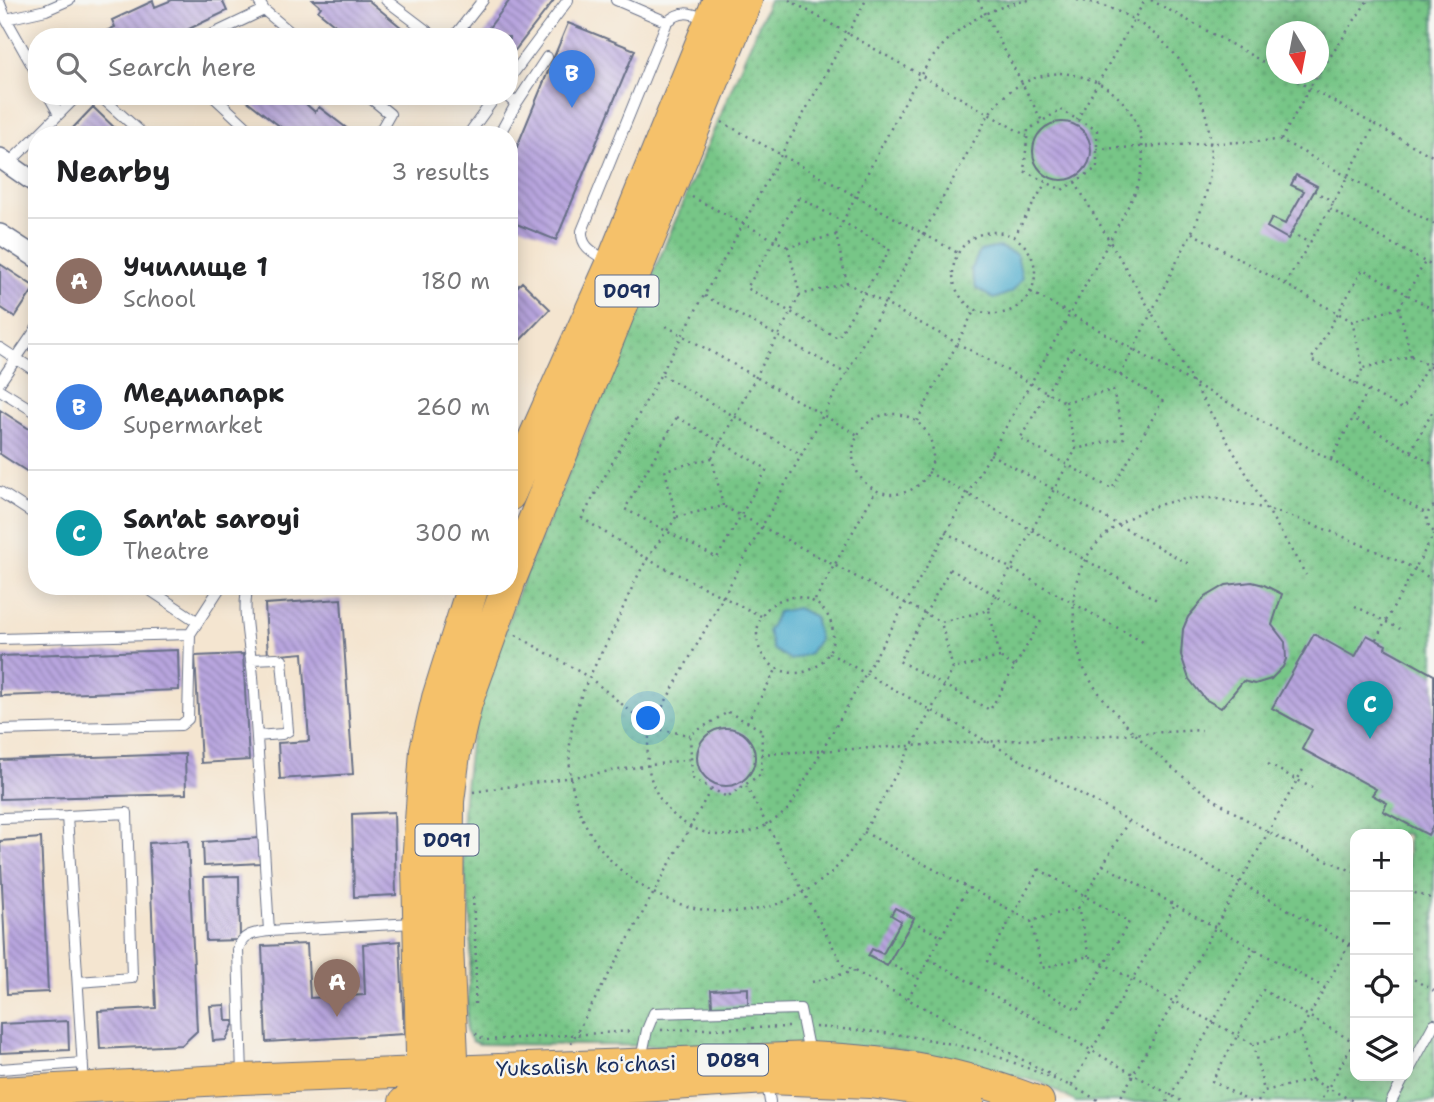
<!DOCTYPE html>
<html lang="en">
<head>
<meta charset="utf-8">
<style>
	body { margin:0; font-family:"Shantell Sans",sans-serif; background:#f2f2f2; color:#202124 }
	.controls { position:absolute; right:21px; bottom:21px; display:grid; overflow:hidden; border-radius:14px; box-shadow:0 4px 18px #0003 }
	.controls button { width:63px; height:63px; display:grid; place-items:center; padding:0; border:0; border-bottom:2px solid #e0e0e0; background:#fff; color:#202124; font:35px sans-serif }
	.compass { position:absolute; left:1266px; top:21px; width:63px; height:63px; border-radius:50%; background:#fff; box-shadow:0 4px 18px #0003; rotate:170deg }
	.you { position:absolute; left:649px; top:719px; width:24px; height:24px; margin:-18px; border:5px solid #fff; border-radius:50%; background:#1a73e8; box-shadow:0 0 0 10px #1a73e833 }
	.badge { display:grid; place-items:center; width:46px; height:46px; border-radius:50%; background:#d1495b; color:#fff; font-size:23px; font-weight:700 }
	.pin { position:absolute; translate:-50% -58px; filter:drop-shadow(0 2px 4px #0008) }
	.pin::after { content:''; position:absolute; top:37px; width:24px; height:21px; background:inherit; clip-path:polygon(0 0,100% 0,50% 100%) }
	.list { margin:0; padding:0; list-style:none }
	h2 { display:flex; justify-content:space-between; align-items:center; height:91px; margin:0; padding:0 28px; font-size:30px }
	h2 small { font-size:23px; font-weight:400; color:#757577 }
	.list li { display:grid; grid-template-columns:46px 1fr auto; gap:21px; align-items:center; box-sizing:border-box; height:126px; padding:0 28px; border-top:2px solid #e0e0e0 }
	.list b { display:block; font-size:26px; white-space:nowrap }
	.list p { margin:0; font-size:23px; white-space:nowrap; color:#757577 }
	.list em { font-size:23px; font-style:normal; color:#757577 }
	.icon { flex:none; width:38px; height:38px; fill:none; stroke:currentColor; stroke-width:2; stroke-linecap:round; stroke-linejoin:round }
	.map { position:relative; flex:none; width:1434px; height:1102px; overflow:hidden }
	.search { position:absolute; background:#fff; box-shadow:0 4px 18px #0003; left:28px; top:28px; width:490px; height:77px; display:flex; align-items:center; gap:18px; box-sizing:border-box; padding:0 24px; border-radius:28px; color:#757577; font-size:26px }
	.panel { position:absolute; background:#fff; box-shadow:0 4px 18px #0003; left:28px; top:126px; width:490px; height:469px; border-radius:28px }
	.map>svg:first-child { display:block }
</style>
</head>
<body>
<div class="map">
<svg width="1434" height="1102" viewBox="0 0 1434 1102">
	<defs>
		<pattern id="park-dots" width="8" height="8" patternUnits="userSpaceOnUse" patternTransform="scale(1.75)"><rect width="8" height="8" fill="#77c687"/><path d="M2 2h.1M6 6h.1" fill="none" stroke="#61a172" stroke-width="1.8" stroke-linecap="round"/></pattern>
		<pattern id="building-back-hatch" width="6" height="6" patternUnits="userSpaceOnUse" patternTransform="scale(1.75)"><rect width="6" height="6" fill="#b8a5de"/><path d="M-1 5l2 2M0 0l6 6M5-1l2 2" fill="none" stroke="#9587b7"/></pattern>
	</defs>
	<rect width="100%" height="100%" fill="#f6f6f2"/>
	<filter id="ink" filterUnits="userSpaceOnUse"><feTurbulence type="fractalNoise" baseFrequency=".0143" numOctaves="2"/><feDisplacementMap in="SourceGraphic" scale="14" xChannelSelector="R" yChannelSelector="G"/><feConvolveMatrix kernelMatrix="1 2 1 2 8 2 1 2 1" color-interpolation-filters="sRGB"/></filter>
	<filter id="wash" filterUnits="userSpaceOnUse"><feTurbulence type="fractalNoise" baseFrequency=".00686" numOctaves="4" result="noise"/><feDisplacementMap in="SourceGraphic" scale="28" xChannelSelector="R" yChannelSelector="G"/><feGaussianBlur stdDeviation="1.57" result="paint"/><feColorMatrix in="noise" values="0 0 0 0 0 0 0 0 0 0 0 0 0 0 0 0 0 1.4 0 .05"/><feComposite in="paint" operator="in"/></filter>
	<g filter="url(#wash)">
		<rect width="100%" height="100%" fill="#f4e5d0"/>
		<!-- park -->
		<path fill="url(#park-dots)" stroke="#497a72" stroke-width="2" fill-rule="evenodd" d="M769 0H1434V1102H1076L1040 1082 890 1048 479 1044 472 1041 466 1031 471 950V916L464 869 462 833 464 797 470 744 483 693 518 592ZM1276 32H1318V74H1276ZM1355 834H1408V1076H1355Z"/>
		<!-- water -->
		<path fill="#4fadcd" stroke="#356e96" stroke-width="2" d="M999 247 1017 255 1022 278 1012 292 994 299 976 288 971 270 980 251Z
			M797 608 814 616 819 639 810 653 791 660 773 649 768 631 778 612Z"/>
		<g id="blocks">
			<!-- building -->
			<path fill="url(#building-back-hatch)" d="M172 0H222L227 11 172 37H93L115 27 112 20 153 1 155 7Z
				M313 0H368L413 37H361L356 33 350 37 318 11 321 7Z
				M510 0H554L509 58V37H482Z
				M568 23 635 50 556 240 509 221V166Z
				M241 96H297L315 112 319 107 353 133 291 135Z
				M93 107 122 135H74L70 131Z
				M1033 151a29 29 0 1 1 58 0a29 29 0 1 1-58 0Z
				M1296 175 1317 186 1288 239 1267 227 1272 218 1285 224 1304 191 1291 185Z
				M0 264 35 287 15 317 0 307Z
				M522 282 550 309 509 352V295Z
				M0 410 37 434V478L0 454Z
				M1252 582 1264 585 1282 594 1272 625 1285 642 1286 659 1283 667 1271 679 1255 684 1243 681 1221 708 1205 699 1189 679 1181 655 1183 629 1188 617 1204 598 1226 585Z
				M341 599 353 774 280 779 278 743 309 741 303 653 268 656 265 604Z
				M1314 634 1355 657 1367 635 1386 645 1385 648 1434 675V824L1428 835 1383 811 1387 803 1372 795 1376 789 1302 749 1312 730 1272 708Z
				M178 650 179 690 0 696V656Z
				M243 654 249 760 201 763 195 656Z
				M697 757a29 29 0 1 1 58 0a29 29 0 1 1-58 0Z
				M185 754 186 794 0 799V760Z
				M394 812 396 895 354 897 352 814Z
				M41 838 48 992 7 994 0 841Z
				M259 838 260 863 204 866 203 842Z
				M188 841 197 1031 182 1045 100 1049 98 1011 156 1008 149 843Z
				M239 876 240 940 206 941 204 877Z
				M895 908 914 918 887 966 868 956 872 949 883 954 901 921 891 915Z
				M400 941 404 1034 266 1042 262 946 307 944 310 998 365 995 363 944Z
				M748 988V1005L712 1006 711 990Z
				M225 1005 226 1021H235L226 1040 213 1041 210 1006Z
				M68 1021 69 1050 0 1053V1024Z"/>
		</g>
	</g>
	<g filter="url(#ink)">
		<use href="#blocks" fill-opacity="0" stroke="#676f86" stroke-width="2"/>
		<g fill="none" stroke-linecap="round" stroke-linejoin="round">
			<defs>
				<path id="service" d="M258 0 264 10 296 37
					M386 0 435 37
					M616 0 667 22
					M0 4 6 19 46 10 69 0
					M6 19 37 74
					M207 37 264 10
					M454 37 483 0
					M509 79 568 0
					M49 96 59 114
					M100 96 144 135
					M213 96 255 135
					M368 96 390 114 378 135
					M507 96 516 104
					M38 135 77 96
					M468 135 496 96
					M499 135 516 104 547 57
					M8 164 37 136
					M607 261C595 253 581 248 582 231L667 22C682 9 690 13 707 19
					M0 348 37 372
					M0 382 37 328
					M0 390 37 413
					M0 492 37 516
					M144 586 198 622
					M248 586C241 610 251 652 253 677 259 762 264 846 269 931
					M0 639 190 634 221 586
					M252 659 277 658 282 660 288 731 282 734 257 736
					M0 730 181 725 188 719 190 634
					M0 818 67 816
					M78 982 132 978 127 813 67 816 84 1084
					M641 1059 647 1030 654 1013 800 1009 809 1053
					M0 1069 83 1063
					M1408 1072 1434 1024
					M242 1075 238 950C241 934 255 933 269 931L414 923
					M767 1083 770 1102
					M1391 1102 1405 1076"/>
				<path id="minor" d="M0 158 37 184
					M0 234 37 258"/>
				<path id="primary" d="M0 1092 242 1079 810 1057C894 1061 959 1071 1039 1102
					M404 1102 767 1079 870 1083 929 1091 969 1102"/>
				<path id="trunk" d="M509 495 612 264 719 0
					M509 582 746 0
					M423 1102 418 864 426 750 438 698 473 586
					M454 1102 447 945 448 801 454 754 466 703 508 586"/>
			</defs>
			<!-- service casing -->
			<use href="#service" stroke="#676f86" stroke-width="12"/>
			<!-- minor casing -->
			<use href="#minor" stroke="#676f86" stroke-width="22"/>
			<!-- primary casing -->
			<use href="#primary" stroke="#676f86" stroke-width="32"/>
			<!-- trunk casing -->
			<use href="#trunk" stroke="#676f86" stroke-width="34"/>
			<!-- path -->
			<path stroke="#676f86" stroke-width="2.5" stroke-dasharray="2 5" stroke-linecap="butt" d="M789 0 1027 136
				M978 0 1042 121
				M1077 0C1116 5 1152 26 1177 57 1212 101 1220 160 1200 213 1192 234 1180 255 1170 275 1153 309 1137 342 1120 376
				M1151 0 1276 69
				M1060 73C1126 78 1161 136 1133 197L1070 314 790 807C726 872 628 817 651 728L989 114C1007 88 1029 76 1060 73Z
				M1285 74 1375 125
				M1060 110 1097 130V168L1062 190 1024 171 1028 130Z
				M1077 120 1145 0
				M722 122 958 253
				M1281 140 1310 87 1368 0
				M1097 149 1281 140 1434 224
				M1075 182 1306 575
				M1314 191 1334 202
				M692 197 788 247
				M799 197 890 249 838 338 747 288Z
				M1330 209 1434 267
				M953 273a41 41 0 1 1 82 0a41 41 0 1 1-82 0Z
				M1192 233 1352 321
				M1291 233 1310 243
				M836 235C853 201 870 168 888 134 923 67 947 15 1029 0
				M1014 237 1046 182
				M847 283 836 235 788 247 800 295 847 283 1065 402
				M1285 284 1330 209 1375 125 1434 157
				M1031 292 1427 514
				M705 296 847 374
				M1399 308 1425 262
				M1434 310 1363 269 1311 360 1403 409 1434 355
				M666 326 858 435
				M1072 348 1163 400 1112 489 1020 439Z
				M1411 356 1399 308 1352 321 1363 368 1411 356 1434 369
				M662 375 802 455
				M1355 384 1363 368
				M1113 390 1124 438 1076 449 1065 402Z
				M1368 391 1353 418 1434 465
				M853 454a40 40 0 1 1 80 0a40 40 0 1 1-80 0Z
				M677 417 767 469 717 558 625 509Z
				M917 421 975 309
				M1411 451 1434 409
				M990 454 1189 564
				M712 458 800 295
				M1331 459 1353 418
				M928 472 1157 600
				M723 506 712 458 665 470 676 517 723 506 941 622
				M1434 506C1424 513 1425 524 1434 532
				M676 517C667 533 655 545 646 561 633 583 623 609 612 632 596 665 575 698 571 735 552 875 719 966 827 876 856 852 872 818 890 785 911 747 933 708 953 669
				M945 532 1143 642
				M950 569 1041 621 990 710 899 661Z
				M757 635a38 38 0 1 1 76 0a38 38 0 1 1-76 0Z
				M815 600 876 490
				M1355 606 1400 629
				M989 609 1076 449
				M761 616 647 559 582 518 866 0
				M516 635 590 678 651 728 690 735
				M1376 639 1434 534
				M829 653 1355 947
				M1000 657 953 669 941 622 989 610 1000 657 1015 667
				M728 712 762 730 761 774 727 797 692 778 690 735Z
				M747 722 777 668
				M761 754 1202 730
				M1268 764 1312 788
				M746 786 843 965 1059 1079
				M473 792 691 759
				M864 832 1031 921
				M1103 865 1325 988
				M1039 869 1129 922 1078 1010 987 961Z
				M1355 872C1266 836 1188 792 1122 720 1107 703 1091 686 1082 664 1077 649 1075 633 1074 617 1072 594 1076 572 1090 552 1117 516 1162 498 1206 498 1215 498 1224 500 1232 502 1297 512 1356 543 1416 569L1434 581
				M1408 891 1434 899
				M473 897 476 961 475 1006
				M1078 908 1129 820
				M912 921 940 936
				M1089 956 1078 908 1031 921 1042 968 1089 956 1253 1044
				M929 959 1183 1102
				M888 963 919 979
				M1408 976 1434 991
				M812 982 855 971
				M908 998 968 887
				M815 1027C876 1031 937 1037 996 1056 1021 1065 1046 1076 1071 1086L1175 905
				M661 1030 791 1027
				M1300 1032 1355 934
				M476 1033 477 1036 487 1040 634 1031
				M571 1043 711 789
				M1312 1080 1300 1032 1253 1044 1264 1091 1312 1080 1355 1102
				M1071 1086 1102 1102
				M1118 1102 1305 766
				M1167 1102 1255 949
				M1250 1102 1212 1081 1263 990 1354 1042 1320 1102
				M1258 1102 1264 1091"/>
			<!-- service -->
			<use href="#service" stroke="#fff" stroke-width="10"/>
			<!-- minor -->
			<use href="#minor" stroke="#fff" stroke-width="19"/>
			<!-- primary -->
			<use href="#primary" stroke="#f5c16b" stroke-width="30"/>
			<!-- trunk -->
			<use href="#trunk" stroke="#f5c16b" stroke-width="32"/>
		</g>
	</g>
	<g text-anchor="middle" stroke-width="5" stroke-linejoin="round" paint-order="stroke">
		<!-- shield labels -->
		<g fill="#f6f6f2" stroke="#5d6b8a" stroke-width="2">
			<rect x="595.5" y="275.5" width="63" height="31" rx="5"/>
			<rect x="415.5" y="824.5" width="63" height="31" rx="5"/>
			<rect x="698" y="1044.5" width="70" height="31" rx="5"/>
		</g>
		<g font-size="19" font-weight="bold" fill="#1b2f5e">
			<text x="627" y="298">D091</text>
			<text x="447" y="847">D091</text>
			<text x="733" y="1067">D089</text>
		</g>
		<!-- street labels -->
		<g font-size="21" fill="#1b2f5e" stroke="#f6f6f2">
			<text transform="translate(586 1066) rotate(-2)" y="7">Yuksalish koʻchasi</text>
		</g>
	</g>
</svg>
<div class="controls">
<button>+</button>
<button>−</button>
<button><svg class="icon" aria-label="locate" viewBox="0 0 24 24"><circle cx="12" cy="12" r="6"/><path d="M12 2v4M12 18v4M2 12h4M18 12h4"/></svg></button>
<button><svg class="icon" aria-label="layers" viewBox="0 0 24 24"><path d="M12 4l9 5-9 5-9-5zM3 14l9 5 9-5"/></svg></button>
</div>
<svg class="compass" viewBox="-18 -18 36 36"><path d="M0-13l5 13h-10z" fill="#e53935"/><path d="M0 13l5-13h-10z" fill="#757577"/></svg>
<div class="you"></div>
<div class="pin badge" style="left:337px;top:1017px;background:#8d6e63">A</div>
<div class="pin badge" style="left:572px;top:108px;background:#3f7fe0">B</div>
<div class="pin badge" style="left:1370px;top:739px;background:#0f9aa8">C</div>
<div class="search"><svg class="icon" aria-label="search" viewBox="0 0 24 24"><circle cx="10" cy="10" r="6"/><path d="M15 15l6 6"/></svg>Search here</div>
<section class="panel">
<h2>Nearby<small>3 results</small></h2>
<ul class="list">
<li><span class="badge" style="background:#8d6e63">A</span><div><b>Училище 1</b><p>School</p></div><em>180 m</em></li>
<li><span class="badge" style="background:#3f7fe0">B</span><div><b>Медиапарк</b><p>Supermarket</p></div><em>260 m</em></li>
<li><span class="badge" style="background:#0f9aa8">C</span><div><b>San'at saroyi</b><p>Theatre</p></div><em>300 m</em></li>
</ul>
</section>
</div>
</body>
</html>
